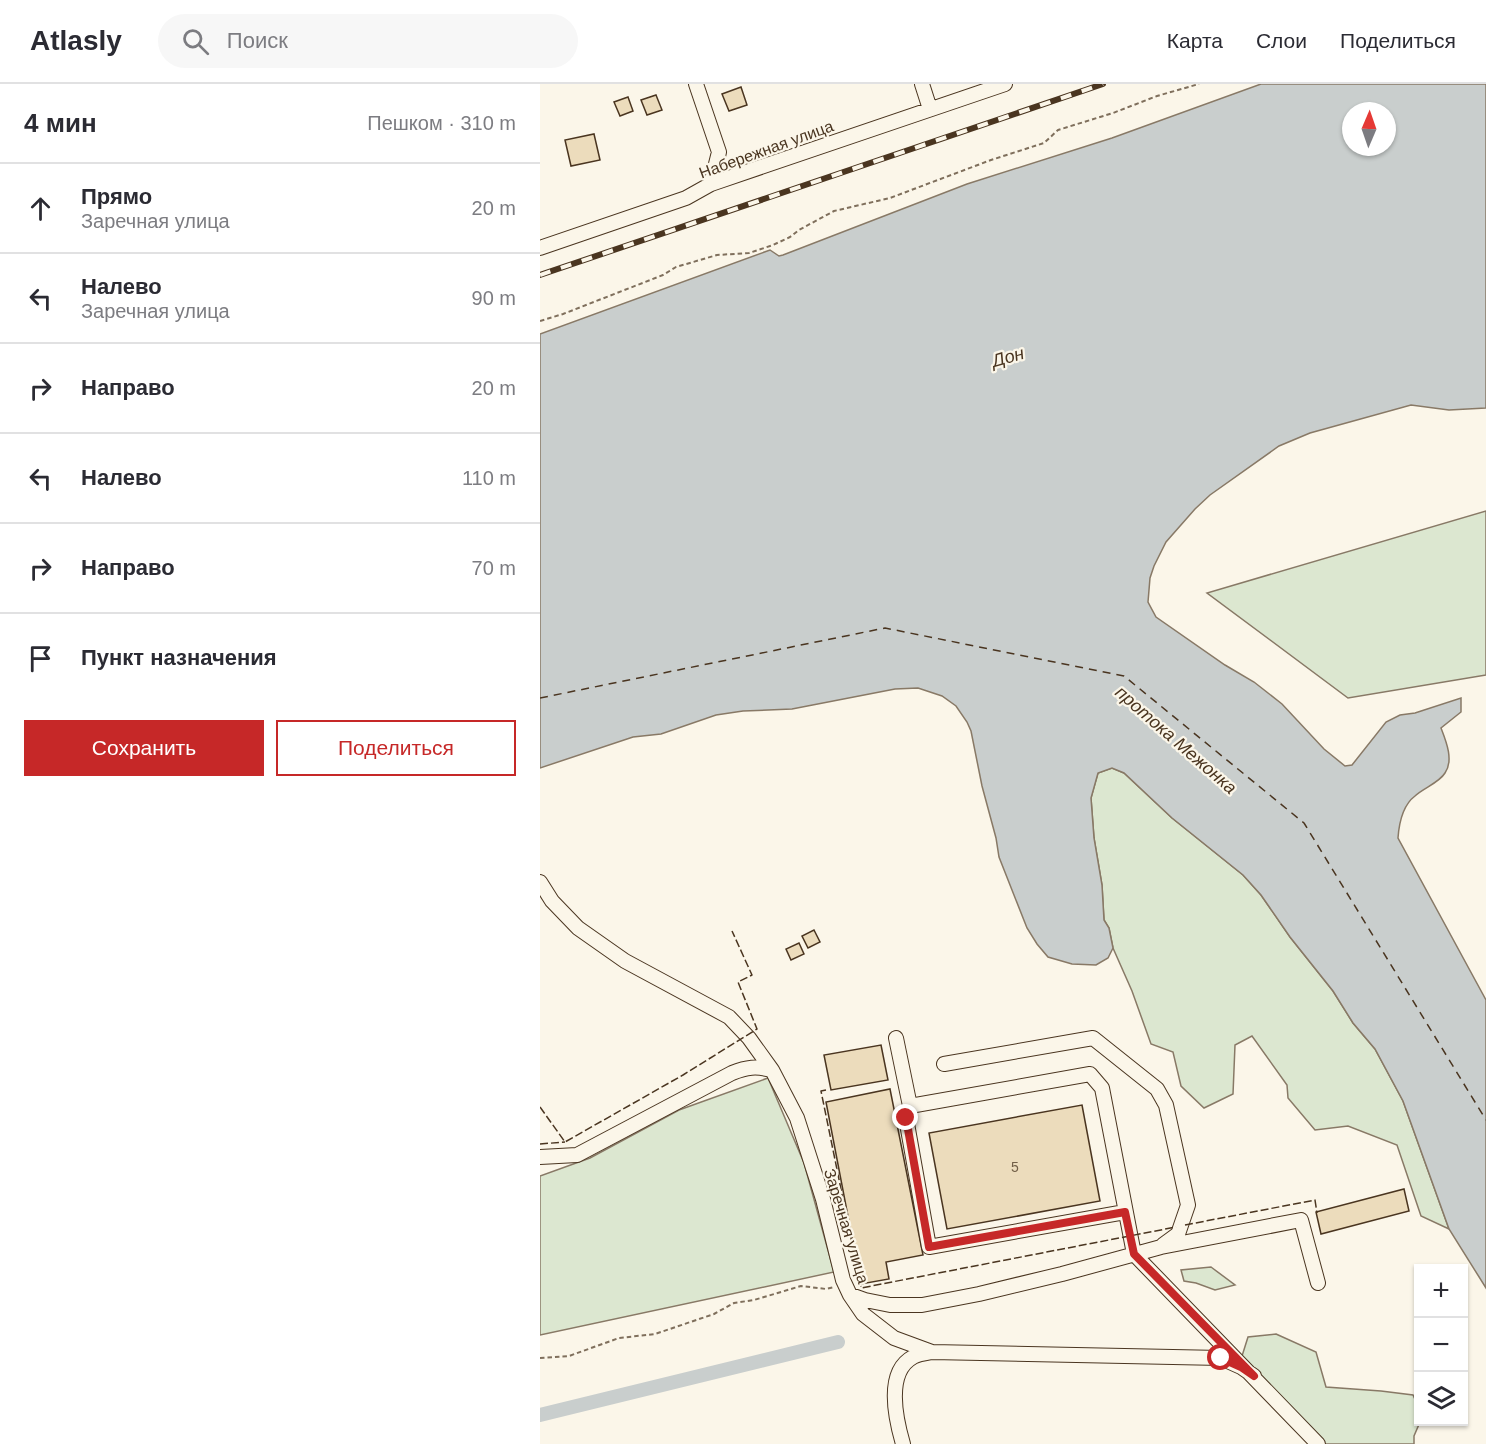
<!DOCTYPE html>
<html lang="ru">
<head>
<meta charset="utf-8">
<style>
	body { margin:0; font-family:Arial,sans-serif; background:#f7f7f7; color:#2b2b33 }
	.controls { position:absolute; right:18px; bottom:18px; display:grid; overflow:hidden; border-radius:0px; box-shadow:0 2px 4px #0004 }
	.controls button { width:54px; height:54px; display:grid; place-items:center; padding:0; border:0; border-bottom:2px solid #e1e1e2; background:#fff; color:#2b2b33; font:30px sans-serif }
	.compass { position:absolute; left:802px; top:18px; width:54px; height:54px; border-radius:50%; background:#fff; box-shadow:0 2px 4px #0004; rotate:2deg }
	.stop { position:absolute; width:18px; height:18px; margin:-14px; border:4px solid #c62828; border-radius:50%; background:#fff }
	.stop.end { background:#c62828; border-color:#fff; box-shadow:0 2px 6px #0008 }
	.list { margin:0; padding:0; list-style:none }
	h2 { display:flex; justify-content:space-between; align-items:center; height:78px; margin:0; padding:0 24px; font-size:26px }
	h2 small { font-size:20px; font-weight:400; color:#7c7c81 }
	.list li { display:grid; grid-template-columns:39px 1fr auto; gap:18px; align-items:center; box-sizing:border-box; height:90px; padding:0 24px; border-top:2px solid #e1e1e2 }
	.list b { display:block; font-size:22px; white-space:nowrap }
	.list p { margin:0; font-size:20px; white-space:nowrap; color:#7c7c81 }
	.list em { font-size:20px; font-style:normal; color:#7c7c81 }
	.actions { display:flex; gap:12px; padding:18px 24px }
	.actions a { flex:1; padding:14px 0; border:2px solid #c62828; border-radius:0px; text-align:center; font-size:21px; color:#c62828 }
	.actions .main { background:#c62828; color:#fff }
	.icon { flex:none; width:33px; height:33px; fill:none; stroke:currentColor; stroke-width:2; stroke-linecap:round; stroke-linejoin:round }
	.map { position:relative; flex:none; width:946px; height:1360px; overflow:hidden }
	header { display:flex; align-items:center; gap:36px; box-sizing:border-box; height:84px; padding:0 30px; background:#fff; border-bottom:2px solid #e1e1e2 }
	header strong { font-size:28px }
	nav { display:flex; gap:33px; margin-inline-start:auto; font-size:21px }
	.search { width:420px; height:54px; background:#f7f7f7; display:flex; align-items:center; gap:15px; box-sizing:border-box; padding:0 21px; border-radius:33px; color:#7c7c81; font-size:22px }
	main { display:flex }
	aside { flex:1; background:#fff }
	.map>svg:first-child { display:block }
</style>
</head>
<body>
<header>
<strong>Atlasly</strong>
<div class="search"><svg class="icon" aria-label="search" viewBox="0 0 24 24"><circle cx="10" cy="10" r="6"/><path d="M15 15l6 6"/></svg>Поиск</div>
<nav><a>Карта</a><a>Слои</a><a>Поделиться</a></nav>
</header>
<main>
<aside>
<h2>4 мин<small>Пешком · 310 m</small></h2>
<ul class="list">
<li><svg class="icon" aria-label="ahead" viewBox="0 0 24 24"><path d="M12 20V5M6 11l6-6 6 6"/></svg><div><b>Прямо</b><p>Заречная улица</p></div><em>20 m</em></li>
<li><svg class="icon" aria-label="left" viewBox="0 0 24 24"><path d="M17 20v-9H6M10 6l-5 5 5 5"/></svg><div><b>Налево</b><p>Заречная улица</p></div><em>90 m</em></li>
<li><svg class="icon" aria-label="right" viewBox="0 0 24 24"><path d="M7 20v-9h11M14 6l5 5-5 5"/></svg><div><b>Направо</b></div><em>20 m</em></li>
<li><svg class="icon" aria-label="left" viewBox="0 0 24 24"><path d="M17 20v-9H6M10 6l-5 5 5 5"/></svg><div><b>Налево</b></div><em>110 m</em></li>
<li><svg class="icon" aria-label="right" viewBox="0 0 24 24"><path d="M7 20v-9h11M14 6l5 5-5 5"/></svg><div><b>Направо</b></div><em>70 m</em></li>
<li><svg class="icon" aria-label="arrive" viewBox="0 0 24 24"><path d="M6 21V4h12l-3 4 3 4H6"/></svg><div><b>Пункт назначения</b></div></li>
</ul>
<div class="actions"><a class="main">Сохранить</a><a>Поделиться</a></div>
</aside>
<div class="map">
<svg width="946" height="1360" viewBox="0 0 946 1360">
	<rect width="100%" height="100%" fill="#fbf6e9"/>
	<!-- green -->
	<path fill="#dce7d0" stroke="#887966" stroke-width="1.5" d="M946 427V591L808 614 667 509Z
		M572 684 584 689 632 734 703 791 721 811 750 853 793 907 813 939 835 965 863 1017 909 1145 881 1132 857 1061 808 1042 775 1046 748 1014 747 1001 712 952 695 961 693 1010 664 1024 641 1002 633 968 611 960 592 907 573 864 569 844 564 836 562 801 554 754 551 714 558 689Z
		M228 994 264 1079 294 1188 0 1251V1092L50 1074 139 1026Z
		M671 1183 695 1201 675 1206 656 1199 644 1197 641 1186Z
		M736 1250 776 1268 786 1303 841 1307 873 1311 878 1322V1338H880L874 1352V1360H780L702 1272 708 1253Z"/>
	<!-- water -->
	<path fill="#c9cecd" stroke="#887966" stroke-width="1.5" fill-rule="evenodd" d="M721 0H946V324L909 326 871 321 770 349 739 362 670 411 655 425 626 458 614 482 610 494 608 518 616 533 685 581 714 598 742 620 784 665 805 682 812 681 846 638 860 631 875 629 921 614V628L901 644C906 657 914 676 905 689 899 699 883 704 875 712 863 721 859 740 858 754L946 916V1204L909 1145 863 1017 835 965 813 939 793 907 750 853 721 811 703 791 632 734 584 689 572 684 558 689 551 714 554 754 562 801 564 836 569 844 573 864 568 874 556 881 532 880 508 873 497 860 487 844 459 773 456 754 442 702 431 647 427 638 416 622 402 612 378 604 355 605 252 625 203 627 176 631 121 650 93 653 0 684V250L230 166 239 172 243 171 427 100 572 54ZM811 27H847V63H811Z"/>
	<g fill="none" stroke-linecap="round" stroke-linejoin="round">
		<!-- canal -->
		<path stroke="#c9cecd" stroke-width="14" d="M0 1331 298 1258"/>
		<!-- ferry -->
		<path stroke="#4a3520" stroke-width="1.5" stroke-dasharray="8 6" stroke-linecap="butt" d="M0 614 345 544 584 592 764 739 946 1036"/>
	</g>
	<!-- building -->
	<path fill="#ecdcbc" stroke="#4a3520" stroke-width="1.5" d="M201 3 207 21 189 27 182 10Z
		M116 11 122 26 107 31 101 16Z
		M88 13 93 27 80 32 74 18Z
		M54 50 60 76 31 82 25 56Z
		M274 846 280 858 268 864 262 852Z
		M259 859 264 870 251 876 246 865Z
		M341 961 348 996 291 1006 284 971Z
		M350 1005 383 1171 346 1178 349 1195 321 1200 286 1018Z
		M542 1021 560 1117 407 1145 389 1049Z
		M864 1105 869 1127 781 1150 776 1128Z"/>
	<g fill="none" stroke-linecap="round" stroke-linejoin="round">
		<defs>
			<path id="minor" d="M156 0 179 68 171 100
				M382 0 390 25
				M0 164 146 114 171 100 465 0
				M0 798 12 817 38 844 85 877 189 933 209 954 232 986
				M356 954 370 1022 550 990 562 1004 594 1170
				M404 980 553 954 617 1005 626 1021 648 1121 638 1150 623 1161
				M370 1022 366 1034 389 1163 585 1128
				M0 1073 37 1071 192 989C207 983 216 982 232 986L257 1034 283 1115 303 1196 310 1211 323 1230 354 1254 392 1268 681 1274 701 1283 714 1292
				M594 1170 778 1360
				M311 1211 325 1216 350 1221H382L439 1210 522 1190 621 1163 761 1136 778 1199
				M363 1360C356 1336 345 1288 373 1273 378 1270 386 1269 392 1268"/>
		</defs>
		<!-- minor casing -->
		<use href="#minor" stroke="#4a3520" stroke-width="16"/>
		<!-- path -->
		<path stroke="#7f6f5c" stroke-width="2" stroke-dasharray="4.5 3" stroke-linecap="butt" d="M0 237 23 230 123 191 136 183 177 171 209 169 233 161 250 153 259 146 294 127 350 114 451 76 504 59 518 46 573 29 617 12 659 0
			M0 1274 29 1272 79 1254 115 1250 174 1230 194 1219 214 1216 261 1202 286 1205 294 1203"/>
		<!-- minor -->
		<use href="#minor" stroke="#fbf6e9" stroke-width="14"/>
		<defs>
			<path id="rail" d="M0 191 563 0"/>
		</defs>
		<!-- rail casing -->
		<use href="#rail" stroke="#4a3520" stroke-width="6"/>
		<!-- rail -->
		<use href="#rail" stroke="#fbf6e9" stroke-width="4" stroke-dasharray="11" stroke-linecap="butt"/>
		<!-- fence -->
		<path stroke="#4a3520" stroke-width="1.5" stroke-dasharray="8 3" stroke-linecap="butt" d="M286 1006 281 1007 314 1169
			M0 1023 25 1058 143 991 217 945 198 898 212 891 192 847
			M0 1060 25 1058
			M645 1141 775 1116 777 1129
			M319 1195 321 1204 636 1143"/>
	</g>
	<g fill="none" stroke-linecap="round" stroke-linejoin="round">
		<!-- route -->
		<path stroke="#c62828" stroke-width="8" d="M366 1034 389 1163 585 1128 594 1170 714 1292 701 1283 681 1274"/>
	</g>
	<g text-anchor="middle" stroke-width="4.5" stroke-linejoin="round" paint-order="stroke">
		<!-- number labels -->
		<g font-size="14" fill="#725f47">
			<text x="475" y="1088">5</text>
		</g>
		<!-- street labels -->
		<g font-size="16" fill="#4a3520" stroke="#fbf6e9">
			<text transform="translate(226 65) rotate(-20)" y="6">Набережная улица</text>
			<text transform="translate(307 1142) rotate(73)" y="6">Заречная улица</text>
		</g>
		<!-- water labels -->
		<g font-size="18" font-style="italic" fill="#4a3520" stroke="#fbf6e9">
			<text transform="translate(468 273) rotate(-16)" y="6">Дон</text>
			<text transform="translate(636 656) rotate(41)" y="6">протока Межонка</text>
		</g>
	</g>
</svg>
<div class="controls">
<button>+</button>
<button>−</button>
<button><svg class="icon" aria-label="layers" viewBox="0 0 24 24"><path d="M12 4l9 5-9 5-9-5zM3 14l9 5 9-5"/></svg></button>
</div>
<svg class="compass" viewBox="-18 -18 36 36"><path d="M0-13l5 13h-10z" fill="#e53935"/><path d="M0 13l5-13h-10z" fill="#7c7c81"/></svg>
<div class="stop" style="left:681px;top:1274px"></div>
<div class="stop end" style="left:366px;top:1034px"></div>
</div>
</main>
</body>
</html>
